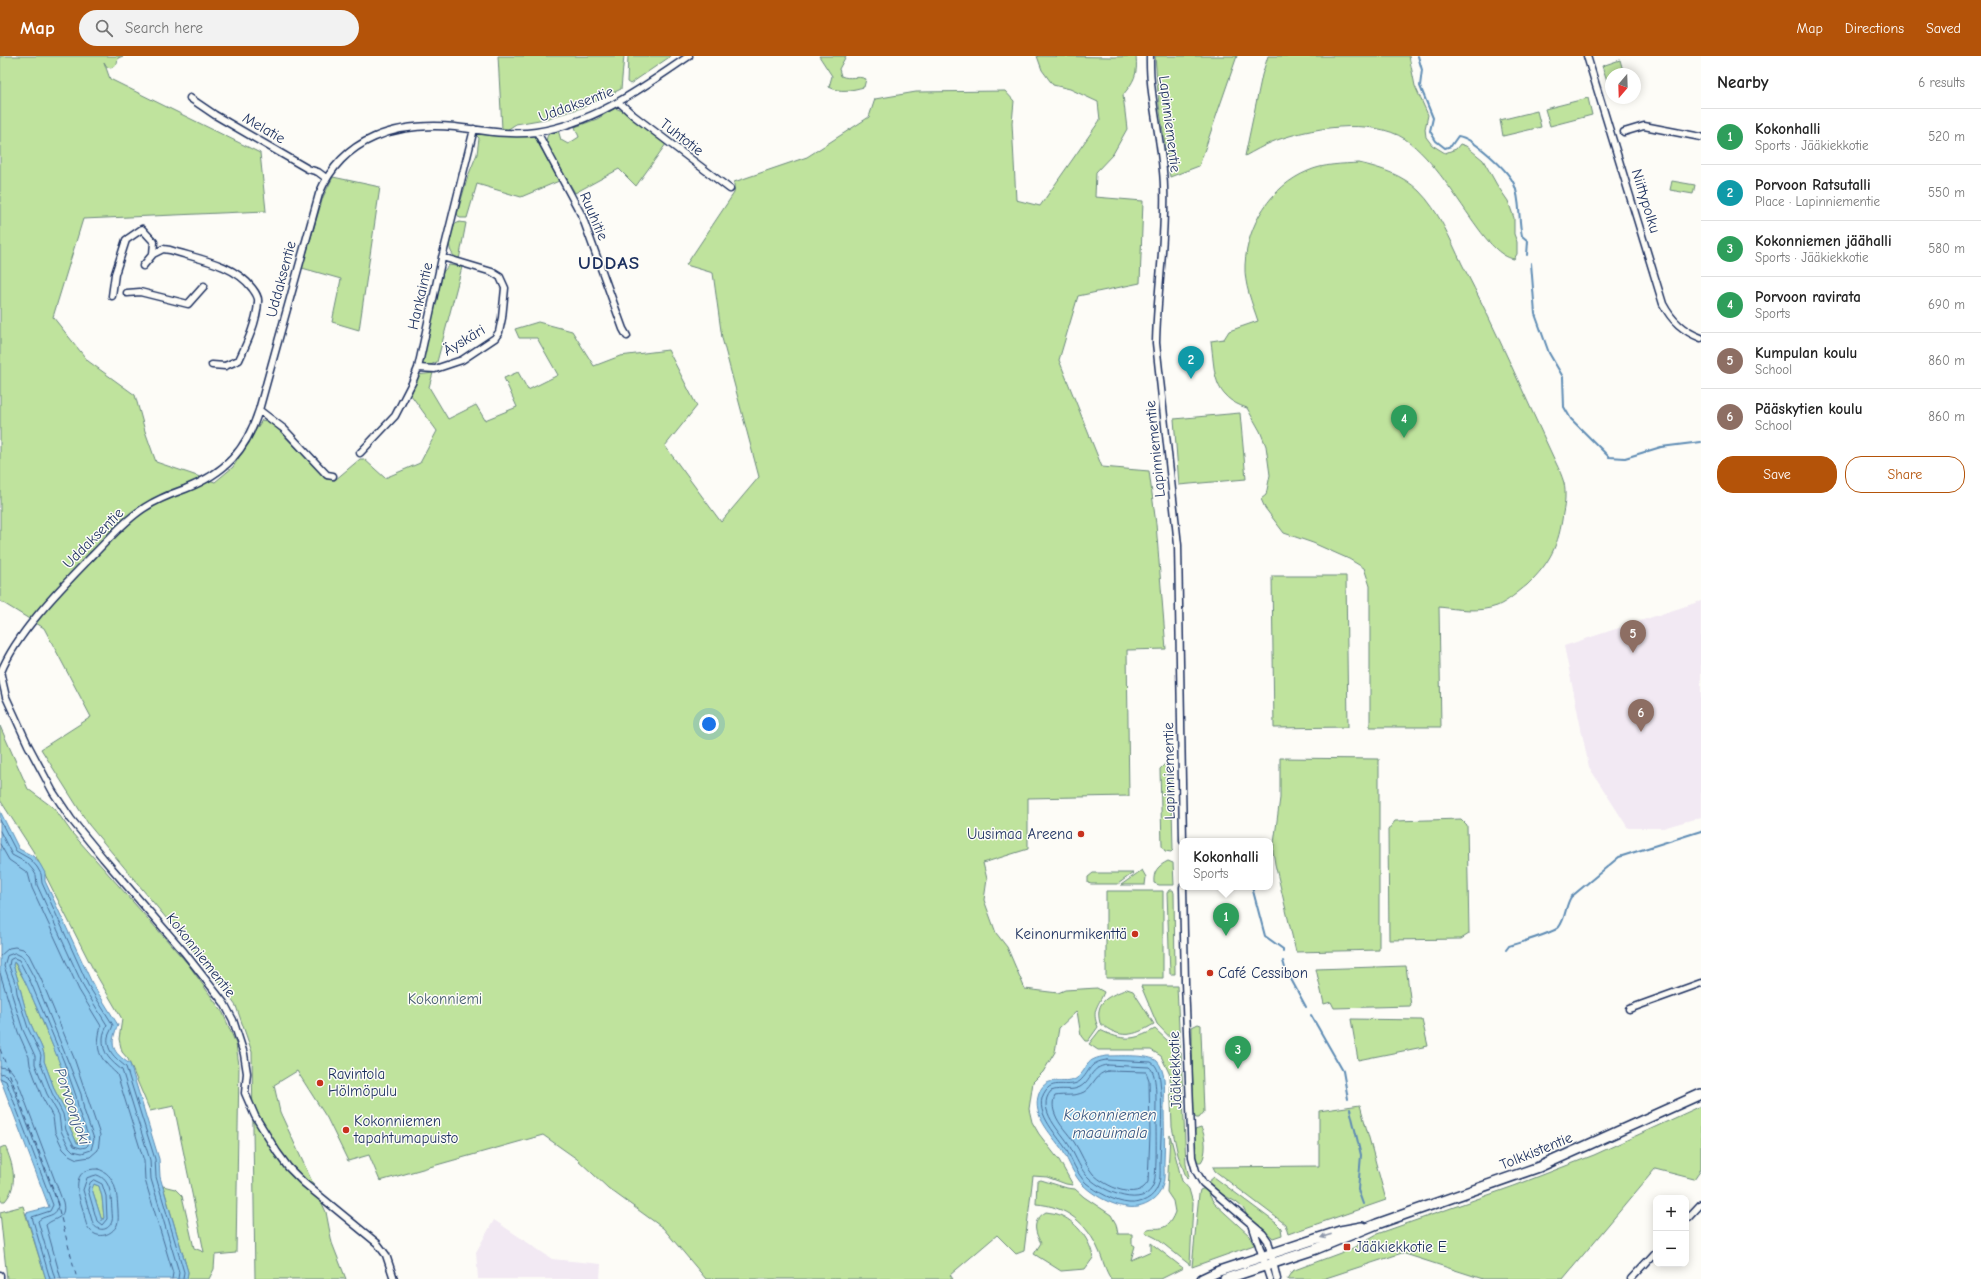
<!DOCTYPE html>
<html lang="en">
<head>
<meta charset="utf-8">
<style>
	body { margin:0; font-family:"Comic Neue",sans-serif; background:#f2f2f2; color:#222 }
	.controls { position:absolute; right:12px; bottom:12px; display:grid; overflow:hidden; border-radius:8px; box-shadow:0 2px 10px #0003 }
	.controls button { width:36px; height:36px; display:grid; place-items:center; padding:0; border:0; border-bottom:1px solid #e0e0e0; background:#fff; color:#222; font:20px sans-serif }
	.compass { position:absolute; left:1605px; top:12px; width:36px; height:36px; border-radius:50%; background:#fff; box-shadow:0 2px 10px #0003; rotate:199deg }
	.you { position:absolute; left:709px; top:668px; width:14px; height:14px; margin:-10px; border:3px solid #fff; border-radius:50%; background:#1a73e8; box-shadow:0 0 0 6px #1a73e833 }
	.badge { display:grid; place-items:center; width:26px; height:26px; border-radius:50%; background:#b45309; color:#fff; font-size:13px; font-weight:700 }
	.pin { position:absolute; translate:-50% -33px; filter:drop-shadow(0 1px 2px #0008) }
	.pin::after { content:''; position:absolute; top:21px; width:14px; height:12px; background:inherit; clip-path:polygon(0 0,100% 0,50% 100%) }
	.popup { position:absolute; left:1179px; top:782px; width:94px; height:52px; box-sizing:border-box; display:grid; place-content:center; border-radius:8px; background:#fff; filter:drop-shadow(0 1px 3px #0005); font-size:13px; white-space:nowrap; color:#767676 }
	.popup b { font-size:15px; color:#222 }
	.popup::after { content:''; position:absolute; left:50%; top:100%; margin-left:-8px; border:8px solid transparent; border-top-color:#fff }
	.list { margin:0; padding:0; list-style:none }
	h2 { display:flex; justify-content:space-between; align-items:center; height:52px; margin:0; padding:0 16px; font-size:17px }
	h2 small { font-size:13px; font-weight:400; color:#767676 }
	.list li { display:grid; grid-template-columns:26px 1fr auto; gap:12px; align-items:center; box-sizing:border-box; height:56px; padding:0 16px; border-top:1px solid #e0e0e0 }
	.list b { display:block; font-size:15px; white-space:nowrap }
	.list p { margin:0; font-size:13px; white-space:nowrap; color:#767676 }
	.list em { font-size:13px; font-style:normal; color:#767676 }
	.actions { display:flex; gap:8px; padding:12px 16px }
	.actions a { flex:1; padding:9px 0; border:1px solid #b45309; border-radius:16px; text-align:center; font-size:14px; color:#b45309 }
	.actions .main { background:#b45309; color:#fff }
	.icon { flex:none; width:22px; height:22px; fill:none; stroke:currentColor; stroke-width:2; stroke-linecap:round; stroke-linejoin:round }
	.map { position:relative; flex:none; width:1701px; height:1223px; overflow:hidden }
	header { display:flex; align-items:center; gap:24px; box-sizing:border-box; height:56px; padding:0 20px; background:#b45309; color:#fff }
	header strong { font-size:19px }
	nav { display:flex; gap:22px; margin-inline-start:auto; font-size:14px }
	.search { width:280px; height:36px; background:#f2f2f2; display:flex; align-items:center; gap:10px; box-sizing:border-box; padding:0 14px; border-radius:22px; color:#767676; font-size:15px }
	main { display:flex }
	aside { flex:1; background:#fff }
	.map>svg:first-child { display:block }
</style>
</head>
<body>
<header>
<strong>Map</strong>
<div class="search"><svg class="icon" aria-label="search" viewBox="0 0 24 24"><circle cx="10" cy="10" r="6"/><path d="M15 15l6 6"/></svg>Search here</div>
<nav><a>Map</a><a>Directions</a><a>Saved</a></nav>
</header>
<main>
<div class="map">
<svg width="1701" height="1223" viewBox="0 0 1701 1223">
	<rect width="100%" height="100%" fill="#fdfcf7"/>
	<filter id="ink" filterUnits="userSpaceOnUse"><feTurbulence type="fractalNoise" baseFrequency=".025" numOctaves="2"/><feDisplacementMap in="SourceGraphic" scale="8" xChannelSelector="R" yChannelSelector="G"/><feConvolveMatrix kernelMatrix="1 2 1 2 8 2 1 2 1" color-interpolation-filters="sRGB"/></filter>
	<g filter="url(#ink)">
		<!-- built -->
		<path fill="#f2e9f3" d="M1701 545V761L1663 772H1628L1589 711 1564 590Z
			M494 1164 552 1203 601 1208 600 1223H478L476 1196Z"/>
		<!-- green -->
		<path fill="#bfe39d" stroke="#6d897e" d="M0 0H123L118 2 117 8 111 12 107 11 104 6 110 23 260 97 266 155 83 163 53 261 88 305 135 339 145 375 156 406 215 426 233 411 262 364 271 366 326 423 335 424 360 403H364L385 422 420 407 437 375 411 339 418 319 433 317 429 331 448 363 476 349 485 364 517 351 504 322 518 316 528 334 558 319 537 282H519L515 273 538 266 572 275 594 310 620 300 668 294 697 350 665 390 721 466 759 421 722 282 713 217 686 209 734 137V126L807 101 869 61 875 43 916 36 1005 35 1014 45 1012 67 1016 144 1040 150 1100 64 1098 46 1070 33 1053 29 1042 14 1037 0 1114 1 1136 0C1138 19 1134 25 1123 39L1127 73 1113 98 1096 116 1095 141 1143 145 1140 227 1078 240 1059 304 1102 411 1149 415 1156 468 1166 593 1127 594 1129 740 1028 742V793L983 807 987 823 984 844 996 877 1007 891 1025 933 1058 937 1065 934 1097 932 1104 936C1098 951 1091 954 1098 971L1088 985H1085L1081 980 1077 955 1059 972 1055 996 1043 1016 1033 1026 1029 1053 1032 1066 1039 1078 1059 1104 1073 1129 1066 1128 1047 1121 1033 1120 1024 1195 1016 1198 997 1179 950 1219 953 1223H706L663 1172 608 1132 577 1103 543 1079 380 1125 369 1099 348 1105 327 1062 297 1015 274 1029 280 1056 326 1156 332 1187 346 1223H255L252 996 236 950 216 922 89 769 41 693 91 661 44 572 0 545Z
			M498 0H624L621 33 584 51 545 63 516 68 507 74 502 73Z
			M628 0H671L630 28 627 26Z
			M819 0H846L839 13 841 20C850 24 857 19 866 23L864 31C852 34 840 37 829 31L832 20Z
			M1155 0H1237L1199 110 1170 121 1159 49Z
			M1268 0H1409L1415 30 1428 59 1425 73 1426 81 1432 89 1445 97 1456 93 1460 88 1466 90 1483 104 1497 129 1508 145 1514 162V178L1517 186V198L1514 203C1500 201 1486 183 1478 172 1458 145 1433 102 1405 83 1372 61 1307 72 1272 86 1263 90 1254 95 1245 100L1262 19Z
			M1620 4 1624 18H1611L1610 33 1602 10Z
			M1588 42 1592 59 1550 70 1545 53Z
			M615 52 625 56 666 88 636 130 619 113 575 137 548 90C544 81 548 76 558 74L561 84 568 88 579 81 575 71 597 63Z
			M1537 55 1541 71 1503 80 1500 64Z
			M477 77 535 81 559 125 521 141 477 128 467 162H460L457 158 468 120 477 98 479 82 476 79Z
			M1359 107C1381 112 1403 119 1419 135 1439 155 1450 183 1462 208 1496 273 1525 341 1556 407 1559 413 1562 420 1564 427 1566 436 1565 448 1563 457 1559 489 1550 507 1527 529 1518 536 1507 546 1497 550 1478 557 1458 553 1439 551L1441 671H1370V530L1364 512 1349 503 1313 487 1284 477 1265 452 1261 443 1266 439 1270 419 1266 390 1260 375 1247 352C1212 341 1215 316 1211 285L1224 283 1229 275 1258 265C1252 247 1244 228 1245 209 1247 169 1271 130 1308 115 1323 108 1343 108 1359 107Z
			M333 121 380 131 359 274 332 266 341 223 302 212 323 141Z
			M1672 125 1695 129 1693 138 1670 134Z
			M460 166 466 167 459 204C444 194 450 182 455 168Z
			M449 209 462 211 437 306 426 311 422 308V305L443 216Z
			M1240 357 1246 423 1179 429 1174 363Z
			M1272 520H1346L1348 671 1274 672Z
			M0 670 28 733 55 753 72 777 188 908 223 957 236 988 239 1009 236 1197 215 1199 214 1213 209 1223H187L188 1216 163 1130 175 1133 182 1140 194 1192 204 1196 174 1050 150 1055 128 1003 122 996 119 983 122 963 94 915 33 795 0 744Z
			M1280 702 1379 703V894L1296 896 1275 808 1273 795 1280 742Z
			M1165 708 1171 709 1173 794 1171 796 1165 795 1162 790 1160 713Z
			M1461 763 1467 769 1469 878 1461 883 1389 884 1388 774 1395 765Z
			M1168 805 1173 807 1174 829H1159L1154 827C1153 815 1158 810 1168 805Z
			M1142 814 1146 821 1145 829H1121Z
			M1093 817H1133L1118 828H1091L1088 827V821Z
			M1169 834H1173L1174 837 1175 918H1170L1167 837Z
			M1106 835H1163V922H1106Z
			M14 906 27 929 60 1007 72 1041 75 1057 85 1083 84 1088 77 1087 70 1072 67 1057 55 1035 44 1005C46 995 37 983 33 973 23 952 21 930 13 909Z
			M1406 910 1411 950 1334 952 1331 946 1324 948 1316 913Z
			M1141 930H1177L1180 992 1157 968Z
			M1127 933 1133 935 1154 968C1134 980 1120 984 1100 967 1094 944 1110 940 1127 933Z
			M1351 963 1422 964 1428 990 1358 1004Z
			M1198 968 1201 969V976L1204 1056 1199 1062H1196L1193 1058 1192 971Z
			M1155 973 1181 997 1186 1108 1189 1121 1187 1123 1178 1099 1172 1071 1170 1019 1161 1000 1151 994H1098L1089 988 1100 974C1123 985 1133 985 1155 973Z
			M1360 1049 1386 1144 1288 1178 1285 1168 1215 1115 1213 1111 1319 1110V1055Z
			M1701 1050V1113L1694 1123 1655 1113 1563 1223H1483L1402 1197 1323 1223H1287L1292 1215 1351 1193 1377 1178 1514 1130 1594 1099Z
			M1201 1072C1206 1079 1207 1099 1201 1106H1197C1194 1097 1191 1084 1195 1074Z
			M1170 1079 1182 1125 1189 1133 1193 1147 1190 1209 1156 1182 1146 1177 1145 1175C1153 1167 1165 1182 1175 1156L1173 1145 1167 1136Z
			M5 1090C13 1108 19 1129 5 1145H0V1092Z
			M1214 1121 1276 1167 1281 1172 1282 1179 1273 1182 1248 1161 1243 1152 1236 1146 1220 1137 1208 1126Z
			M1041 1124 1067 1132 1075 1133 1084 1141 1111 1159 1116 1168 1118 1178H1132V1188L1135 1190 1131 1204 1151 1195V1187L1183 1212 1161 1223H1111C1105 1214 1103 1204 1099 1195 1087 1167 1066 1150 1036 1148L1037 1125Z
			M93 1128 99 1130 102 1141 104 1162 102 1165 92 1133Z
			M1205 1132 1214 1147 1250 1180 1254 1189 1192 1211 1199 1138 1200 1134Z
			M23 1150 46 1223H7L0 1156Z
			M1046 1156C1051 1157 1057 1157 1062 1160 1077 1167 1091 1185 1093 1202L1085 1213 1061 1215 1034 1198 1041 1187C1034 1175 1032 1164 1046 1156Z"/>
		<!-- water -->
		<path fill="#8dcaed" stroke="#5f8cb4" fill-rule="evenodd" d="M0 755 19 793 33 800 40 808 45 817V825L92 927 118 969C109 989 112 996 130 1008L159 1103 160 1121 188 1216 187 1223H46L26 1157 49 1151 0 1022ZM14 906C21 910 68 1025 72 1041 74 1046 74 1051 75 1056 77 1066 87 1078 84 1088L77 1087 70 1072 67 1057 55 1035 44 1005C46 995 37 983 33 973 23 952 21 930 13 909ZM94 1128 99 1130 102 1141 104 1162 102 1165 92 1133Z
			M1107 1000C1118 1000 1149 998 1157 1005 1161 1009 1163 1017 1164 1022 1165 1032 1164 1042 1164 1052 1164 1070 1165 1088 1164 1107 1164 1114 1165 1124 1162 1131 1159 1142 1148 1149 1138 1151 1120 1154 1095 1141 1083 1129 1074 1120 1069 1106 1063 1095 1051 1077 1028 1057 1041 1033 1050 1018 1066 1031 1077 1022 1090 1011 1083 1003 1107 1000Z"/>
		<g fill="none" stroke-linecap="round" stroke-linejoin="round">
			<!-- shore -->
			<path stroke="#496d97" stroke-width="1" d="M0 764 16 795 30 803 37 811 41 818 42 827 88 929 113 969C112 973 109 977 108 981 106 996 117 1003 126 1011L155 1103 156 1121 184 1216 183 1223
				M0 775 12 799 27 807 33 814 36 819 37 829 84 932 107 969C106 973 103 977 103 982 102 998 111 1005 122 1014L150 1104 151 1123 179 1216 178 1223
				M0 788 9 804 28 817 32 832 79 934 101 970C95 994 98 1001 117 1018L144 1105 145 1124 173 1217 172 1223
				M15 897 23 901 36 925 81 1038 84 1054 94 1083 91 1094 82 1097 73 1095 69 1091 61 1075 59 1059 47 1038 35 1008V1000L23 974 12 939 11 930 4 910 7 900Z
				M0 900 9 892 15 891 23 893 29 899 41 923 74 1002 100 1079 98 1094 90 1101 77 1103 69 1099 63 1093 55 1076 53 1061 42 1041 30 1009 29 1001 18 976 0 917
				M14 902 19 904 31 927 64 1006 76 1040 79 1056 89 1082 88 1089 86 1091 81 1092 74 1090 66 1074 63 1058 52 1037 40 1006 41 999 28 972 17 937 16 929 9 910 10 904Z
				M1107 1004 1151 1006C1157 1009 1159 1017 1160 1024 1163 1050 1161 1079 1160 1105 1160 1113 1161 1123 1158 1130 1154 1142 1141 1148 1129 1147 1115 1146 1097 1136 1086 1127 1077 1118 1072 1104 1066 1093 1056 1077 1031 1054 1046 1034 1054 1023 1070 1033 1080 1025 1091 1015 1088 1006 1107 1004Z
				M1107 1009 1149 1011C1159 1017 1155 1055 1156 1067 1156 1080 1157 1115 1154 1127 1146 1155 1102 1135 1089 1122 1081 1115 1076 1101 1070 1091 1062 1077 1035 1053 1051 1035 1061 1031 1071 1036 1080 1031 1092 1024 1090 1011 1107 1009Z
				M0 1011 10 1013 16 1021 63 1146C67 1164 54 1161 46 1169L61 1223
				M1108 1015 1146 1016 1149 1024 1150 1078 1148 1126C1137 1146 1105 1130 1093 1118 1085 1109 1081 1096 1074 1086 1068 1077 1059 1069 1055 1058 1053 1053 1052 1046 1055 1040 1065 1038 1074 1041 1084 1036 1094 1030 1095 1017 1108 1015Z
				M0 1017 6 1019 10 1023 58 1148C58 1162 45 1158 38 1165L55 1223
				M0 1022 6 1025 53 1149 50 1155 32 1161 50 1223
				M98 1113C116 1118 117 1138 118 1154 118 1159 119 1164 117 1169 112 1179 98 1184 90 1174 85 1169 85 1161 83 1154 78 1138 69 1112 98 1113Z
				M97 1119C112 1124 111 1142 112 1155 112 1158 113 1162 112 1165 109 1175 98 1176 93 1168L83 1134 87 1122Z
				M94 1124 102 1128 106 1140 107 1163 102 1169 97 1165 88 1134 90 1127Z"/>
			<!-- stream -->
			<path stroke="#5f8cb4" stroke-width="2" d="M1418 0 1422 14 1420 30 1433 62 1430 75 1436 85 1445 92 1451 90 1458 80C1473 82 1508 114 1514 128 1521 144 1518 163 1522 180L1528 185 1527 199
				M1531 207 1535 258 1549 297 1563 321 1564 351 1571 363 1609 401 1625 402 1661 391 1701 386
				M1252 831 1265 880 1283 893V896
				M1506 894 1509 890C1518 887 1554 877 1559 871 1566 862 1565 850 1571 841L1619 801 1701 775
				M1283 905 1285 912 1306 951
				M1311 959 1343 1015 1348 1043
				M1350 1053 1361 1099 1358 1134 1363 1148"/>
			<!-- ferry -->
			<path stroke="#385682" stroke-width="1" stroke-dasharray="5 4" stroke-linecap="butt" d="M0 993 54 1135 77 1223"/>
			<defs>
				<path id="street" d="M1150 0C1149 44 1163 87 1164 131 1166 183 1157 234 1156 287L1178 489 1183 785
					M1587 0 1663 248C1672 265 1683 275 1701 282
					M190 42 215 59 308 113 318 116 326 122
					M620 47 633 59 730 133
					M537 76 582 160 623 273 627 280
					M1624 76 1644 70 1701 81
					M153 198 163 193 170 194C198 203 234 208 252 232 255 236 259 241 258 246 257 266 247 287 239 304L225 310 212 309
					M127 237 140 236 188 248 204 230
					M112 240 115 218 126 184 142 173 154 186 153 198 143 210
					M418 312 435 313 462 304 495 282 499 276 502 262 505 232 500 221 492 216 442 201
					M259 354 284 373 327 419 333 420
					M360 397 395 360 412 327 418 312 442 202 474 73
					M0 615 6 641 28 689 53 736 71 763 103 802 184 896 224 947 233 964 244 998 247 1017 245 1037 255 1060 277 1096 288 1111 304 1127 377 1187 386 1199 394 1223
					M1 616C17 576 63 530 93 499 109 483 124 465 144 452 157 443 171 438 185 433 225 417 246 395 259 354L319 138C343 81 397 66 455 71 481 74 509 80 536 76 595 67 642 32 689 0
					M1183 831 1185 926 1192 1101 1196 1115 1203 1127 1263 1178 1268 1185 1277 1223
					M1629 953 1701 927
					M1686 1164 1701 1148
					M1253 1171 1270 1223
					M0 1219V1223
					M1631 1223 1656 1196"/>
				<path id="secondary" d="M1202 1223 1219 1215 1340 1175 1362 1171
					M1225 1223 1316 1193 1377 1168 1539 1111 1701 1038"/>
			</defs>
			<!-- street casing -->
			<use href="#street" stroke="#1b2f5e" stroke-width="9"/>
			<!-- secondary casing -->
			<use href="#secondary" stroke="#1b2f5e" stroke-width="12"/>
			<!-- street -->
			<use href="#street" stroke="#fdfcf7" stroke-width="6"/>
			<!-- secondary -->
			<use href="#secondary" stroke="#fdfcf7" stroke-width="9"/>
		</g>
		<!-- one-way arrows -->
		<defs><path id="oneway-solid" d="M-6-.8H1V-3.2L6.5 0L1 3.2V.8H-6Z"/></defs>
		<use fill="#8c96aa" href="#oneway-solid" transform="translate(1326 1180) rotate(162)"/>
	</g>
	<!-- markers -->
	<g fill="#c8321e" stroke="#fdfcf7" stroke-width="1.5">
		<circle cx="1081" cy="778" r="4"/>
		<circle cx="1135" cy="878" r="4"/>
		<circle cx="1210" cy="917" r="4"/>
		<circle cx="320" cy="1027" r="4"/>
		<circle cx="346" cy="1074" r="4"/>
		<rect x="1343" y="1187" width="8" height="8" rx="2"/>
	</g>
	<g text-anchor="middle" stroke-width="3" stroke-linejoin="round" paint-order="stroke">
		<!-- street labels -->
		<g font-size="15" fill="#1b2f5e" stroke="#fdfcf7">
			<text transform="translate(576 48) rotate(-20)" y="5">Uddaksentie</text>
			<text transform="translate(1170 68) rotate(83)" y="5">Lapinniementie</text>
			<text transform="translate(264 72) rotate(30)" y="5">Melatie</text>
			<text transform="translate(682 81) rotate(38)" y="5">Tuhtotie</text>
			<text transform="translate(1646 145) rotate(73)" y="5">Niittypolku</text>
			<text transform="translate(594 160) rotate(67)" y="5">Ruuhitie</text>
			<text transform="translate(281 223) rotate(-75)" y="5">Uddaksentie</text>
			<text transform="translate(420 240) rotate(-77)" y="5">Hankaintie</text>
			<text transform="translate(464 284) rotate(-31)" y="5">Äyskäri</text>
			<text transform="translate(1155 393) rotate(-96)" y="5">Lapinniementie</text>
			<text transform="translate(93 482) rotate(-45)" y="5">Uddaksentie</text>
			<text transform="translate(1169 715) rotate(-91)" y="5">Lapinniementie</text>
			<text transform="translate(201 899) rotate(52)" y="5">Kokonniementie</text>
			<text transform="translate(1175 1014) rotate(-92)" y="5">Jääkiekkotie</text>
			<text transform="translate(1536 1095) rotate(-22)" y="5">Tolkkistentie</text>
		</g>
		<!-- poi labels -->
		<g font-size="15" fill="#1b2f5e" stroke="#fdfcf7" text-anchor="start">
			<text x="1073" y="783" text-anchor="end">Uusimaa Areena</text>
			<text x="1127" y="883" text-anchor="end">Keinonurmikenttä</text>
			<text x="1218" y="922">Café Cessibon</text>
			<text x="328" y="1023">Ravintola<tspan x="328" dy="17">Hölmöpulu</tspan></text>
			<text x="354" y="1070">Kokonniemen<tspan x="354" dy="17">tapahtumapuisto</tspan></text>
			<text x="1355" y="1196">Jääkiekkotie E</text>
		</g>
		<!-- park labels -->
		<g font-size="15" fill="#445c6e" stroke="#fdfcf7">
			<text x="445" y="948">Kokonniemi</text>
		</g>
		<!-- water labels -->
		<g font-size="16" font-style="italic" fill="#385682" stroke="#fdfcf7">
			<text transform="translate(73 1050) rotate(71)" y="6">Porvoonjoki</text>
			<text x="1110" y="1064">Kokonniemen<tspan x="1110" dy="18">maauimala</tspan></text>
		</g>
		<!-- district labels -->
		<g font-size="19" font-weight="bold" letter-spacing="1" fill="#1b2f5e" stroke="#fdfcf7">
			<text x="609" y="213">UDDAS</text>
		</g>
	</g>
</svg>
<div class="controls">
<button>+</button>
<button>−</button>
</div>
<svg class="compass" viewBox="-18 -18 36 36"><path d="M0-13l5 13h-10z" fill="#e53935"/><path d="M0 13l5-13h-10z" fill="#767676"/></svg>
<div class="you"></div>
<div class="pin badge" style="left:1226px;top:880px;background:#2e9e5b">1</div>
<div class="popup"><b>Kokonhalli</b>Sports</div>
<div class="pin badge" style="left:1191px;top:323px;background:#0f9aa8">2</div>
<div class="pin badge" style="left:1238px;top:1013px;background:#2e9e5b">3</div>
<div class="pin badge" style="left:1404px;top:382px;background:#2e9e5b">4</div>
<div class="pin badge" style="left:1633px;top:597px;background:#8d6e63">5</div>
<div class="pin badge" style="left:1641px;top:676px;background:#8d6e63">6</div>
</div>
<aside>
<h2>Nearby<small>6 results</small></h2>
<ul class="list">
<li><span class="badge" style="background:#2e9e5b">1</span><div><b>Kokonhalli</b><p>Sports · Jääkiekkotie</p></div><em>520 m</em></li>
<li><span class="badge" style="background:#0f9aa8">2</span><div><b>Porvoon Ratsutalli</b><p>Place · Lapinniementie</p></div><em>550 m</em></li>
<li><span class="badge" style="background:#2e9e5b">3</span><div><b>Kokonniemen jäähalli</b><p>Sports · Jääkiekkotie</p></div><em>580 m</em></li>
<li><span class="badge" style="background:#2e9e5b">4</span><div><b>Porvoon ravirata</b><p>Sports</p></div><em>690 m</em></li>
<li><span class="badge" style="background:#8d6e63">5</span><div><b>Kumpulan koulu</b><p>School</p></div><em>860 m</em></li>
<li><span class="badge" style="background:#8d6e63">6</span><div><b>Pääskytien koulu</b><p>School</p></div><em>860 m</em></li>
</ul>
<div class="actions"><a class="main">Save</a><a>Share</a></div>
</aside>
</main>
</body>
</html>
